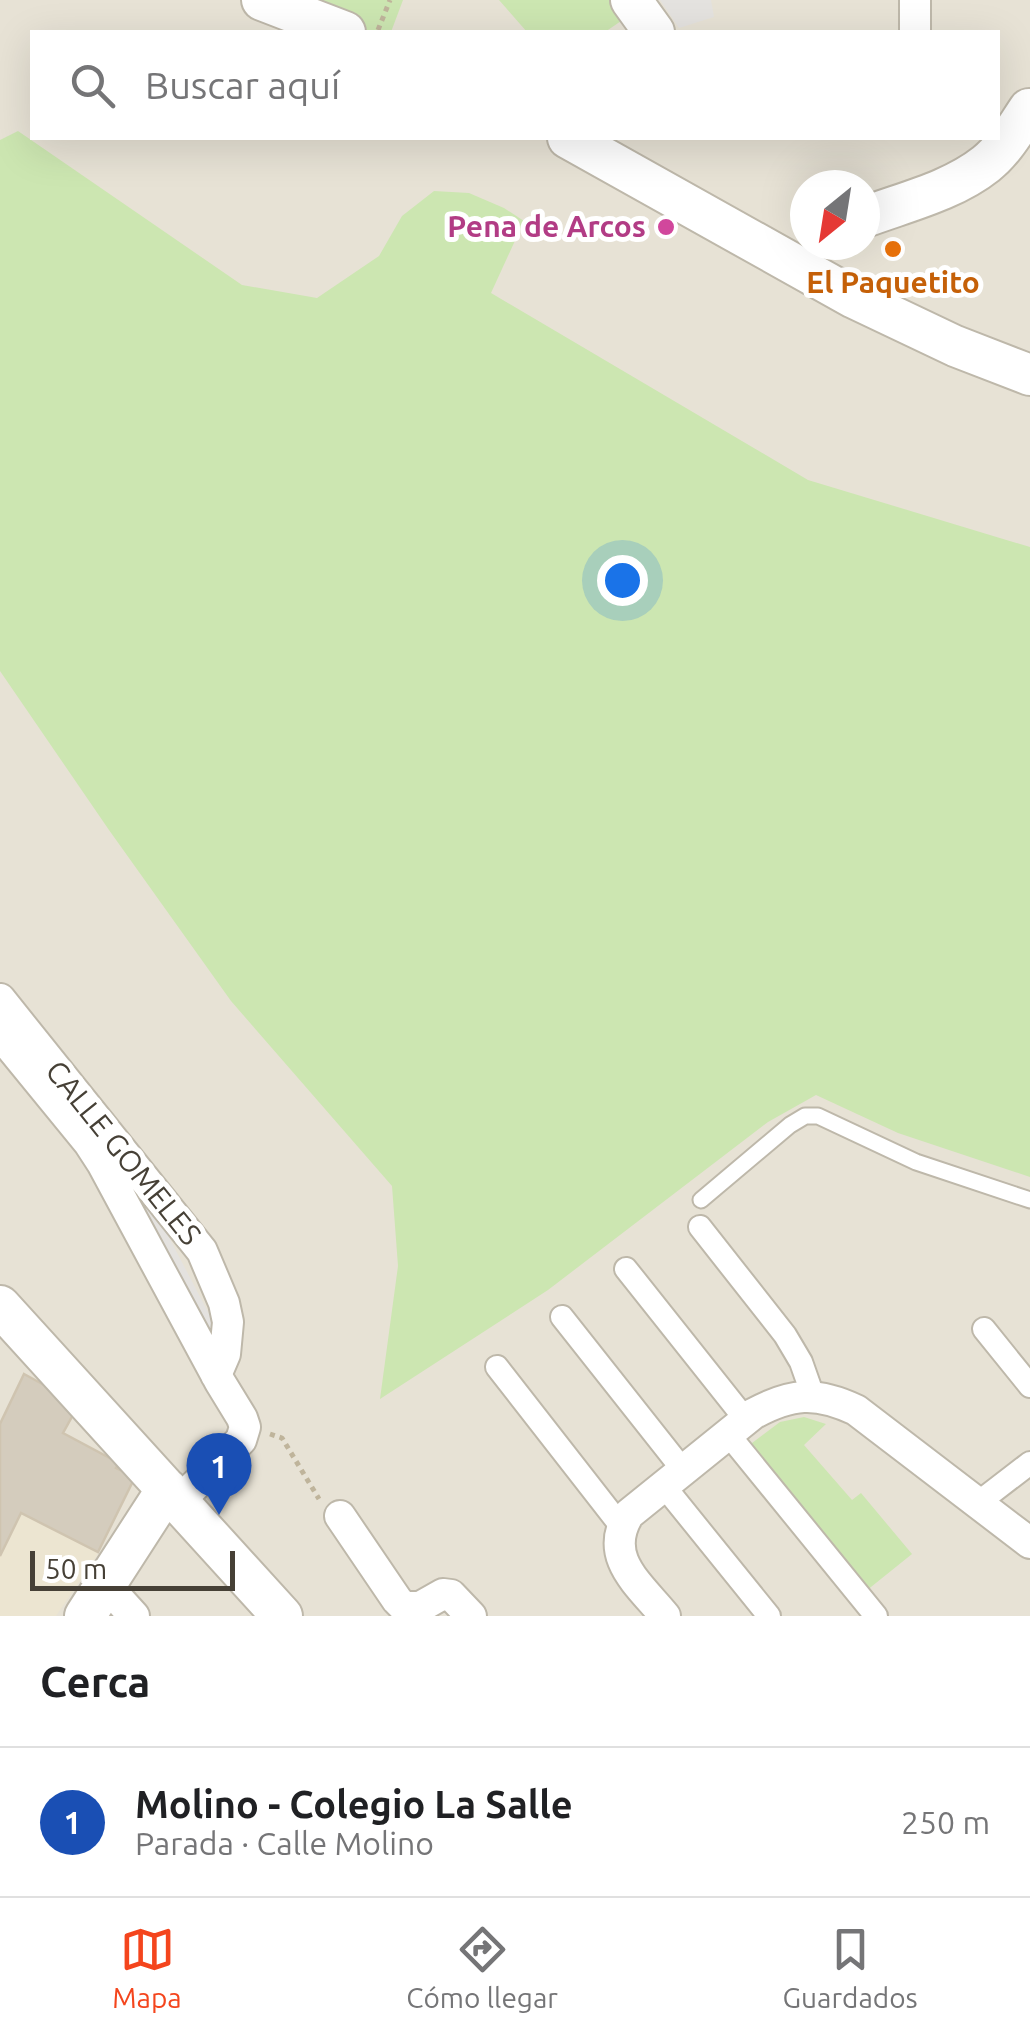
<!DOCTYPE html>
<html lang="es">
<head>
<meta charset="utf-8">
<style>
	body { margin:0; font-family:Ubuntu,sans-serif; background:#f2f2f2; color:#202124 }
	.compass { position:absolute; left:790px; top:170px; width:90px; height:90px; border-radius:50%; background:#fff; box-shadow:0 10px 40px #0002; rotate:210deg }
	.scale { position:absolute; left:30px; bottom:25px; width:205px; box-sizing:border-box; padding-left:10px; border:5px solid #464036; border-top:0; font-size:28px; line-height:35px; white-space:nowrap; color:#464036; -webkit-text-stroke:8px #fff; paint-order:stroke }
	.you { position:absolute; left:622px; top:580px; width:35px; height:35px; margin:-25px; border:8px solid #fff; border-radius:50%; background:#1a73e8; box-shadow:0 0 0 15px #1a73e833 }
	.badge { display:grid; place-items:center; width:65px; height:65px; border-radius:50%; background:#f4451d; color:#fff; font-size:32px; font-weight:700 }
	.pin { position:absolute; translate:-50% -82px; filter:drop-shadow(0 2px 5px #0008) }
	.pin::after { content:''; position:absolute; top:52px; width:35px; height:30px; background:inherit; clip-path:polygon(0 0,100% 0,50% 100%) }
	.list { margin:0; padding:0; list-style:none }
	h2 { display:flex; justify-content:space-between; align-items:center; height:130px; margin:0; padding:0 40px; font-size:42px }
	h2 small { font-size:32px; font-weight:400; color:#757577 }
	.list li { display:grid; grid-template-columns:65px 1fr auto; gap:30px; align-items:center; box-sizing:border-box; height:150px; padding:0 40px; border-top:2px solid #e0e0e0 }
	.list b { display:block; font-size:38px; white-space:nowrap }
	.list p { margin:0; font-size:32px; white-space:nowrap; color:#757577 }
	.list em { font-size:32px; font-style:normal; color:#757577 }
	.icon { flex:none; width:55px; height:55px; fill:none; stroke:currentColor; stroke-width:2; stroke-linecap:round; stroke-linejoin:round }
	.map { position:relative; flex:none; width:1030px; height:1616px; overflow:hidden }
	.search { position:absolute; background:#fff; box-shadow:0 10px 40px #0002; left:30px; right:30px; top:30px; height:110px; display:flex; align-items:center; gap:25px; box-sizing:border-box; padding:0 35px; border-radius:0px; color:#757577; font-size:38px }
	.sheet { height:280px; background:#fff }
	nav { display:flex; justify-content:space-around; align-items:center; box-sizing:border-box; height:140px; border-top:2px solid #e0e0e0; background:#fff; font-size:28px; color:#757577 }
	nav a { display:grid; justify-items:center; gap:5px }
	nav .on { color:#f4451d }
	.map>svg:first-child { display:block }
</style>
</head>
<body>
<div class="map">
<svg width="1030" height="1616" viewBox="0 0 1030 1616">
	<rect width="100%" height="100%" fill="#f3f0e7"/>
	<!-- residential -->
	<path fill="#e7e2d5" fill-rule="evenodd" d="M0 0H1030V1616H0ZM32 32H998V138H32ZM805 185H865V245H805Z"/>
	<!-- education -->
	<path fill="#ece5d1" d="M24 1374 79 1404 64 1433 119 1463 117 1468 135 1477 96 1557 56 1616H0V1424Z"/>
	<!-- green -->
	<path fill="#cce6b1" d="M284 0H403L391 32H367Z
		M499 0H613L624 19 605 32H527Z
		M18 131 242 285 317 298 379 256 402 216 434 191 469 193 504 208 524 221 491 293 808 480 1030 547V1177L898 1133 816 1095 768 1122 548 1290 380 1399 398 1266 392 1186 231 1001 109 830 0 671V140Z
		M804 1417 826 1424 804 1445 852 1500 861 1493 912 1554 866 1591 748 1446 780 1422Z"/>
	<!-- parking -->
	<path fill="#e4e2df" d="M660 0H711L714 17 679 28Z
		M148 1197 220 1335 208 1347 137 1208Z"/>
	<!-- building -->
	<path fill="#d4ccbd" stroke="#cfc4b0" stroke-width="2.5" d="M24 1374 79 1404 63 1433 119 1463 116 1468 135 1477 98 1552 21 1513 0 1556V1424Z"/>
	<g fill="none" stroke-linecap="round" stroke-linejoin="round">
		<defs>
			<path id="service" d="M701 1200 790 1125 805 1116H818L916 1162 1030 1200"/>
			<path id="pedestrian" d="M700 1227 785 1335 801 1362 813 1396
				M626 1269 746 1420
				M562 1317 683 1470
				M984 1329 1030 1386
				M497 1367 621 1526
				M728 1434 876 1616
				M664 1486 769 1616
				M978 1503 1030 1463"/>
			<path id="minor" d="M915 32V0
				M0 999 202 1251 224 1303 228 1322 225 1354 216 1375
				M0 1034 89 1143 102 1163 220 1382 242 1418 245 1427 241 1440 179 1501
				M340 1516 397 1600 404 1607H420L443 1594 451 1595 471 1616
				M105 1584 134 1616
				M665 1616C639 1584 602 1557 629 1514L753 1414C791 1393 816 1391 856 1410L1030 1543"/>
			<path id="tertiary" d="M262 0 345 32
				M631 0 654 32
				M568 138 854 298 955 346 1030 375
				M865 217C905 202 952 191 986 164 1004 150 1016 128 1029 109
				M0 1306 282 1616
				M85 1616 167 1489"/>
		</defs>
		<!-- service casing -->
		<use href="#service" stroke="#beb8aa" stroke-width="19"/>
		<!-- pedestrian casing -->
		<use href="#pedestrian" stroke="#beb8aa" stroke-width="26"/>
		<!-- minor casing -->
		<use href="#minor" stroke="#beb8aa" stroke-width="34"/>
		<!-- tertiary casing -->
		<use href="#tertiary" stroke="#beb8aa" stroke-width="44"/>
		<!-- path -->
		<path stroke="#bfb49b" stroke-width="5" stroke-dasharray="5 5" stroke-linecap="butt" d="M378 30 390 0
			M270 1434 282 1438 319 1499"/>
		<!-- service -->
		<use href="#service" stroke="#fff" stroke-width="15"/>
		<!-- pedestrian -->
		<use href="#pedestrian" stroke="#fff" stroke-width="22"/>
		<!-- minor -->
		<use href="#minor" stroke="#fff" stroke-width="30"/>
		<!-- tertiary -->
		<use href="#tertiary" stroke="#fff" stroke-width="40"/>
	</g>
	<!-- markers -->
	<circle fill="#d1479c" stroke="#fff" stroke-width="4" cx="666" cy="227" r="10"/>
	<circle fill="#e8710a" stroke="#fff" stroke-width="4" cx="893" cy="249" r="10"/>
	<g text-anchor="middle" stroke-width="10" stroke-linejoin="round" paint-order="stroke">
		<!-- hotel labels -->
		<g font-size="30" font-weight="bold" fill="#b23c85" stroke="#fff" text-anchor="end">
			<text x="646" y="237">Pena de Arcos</text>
		</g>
		<!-- food labels -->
		<g font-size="30" font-weight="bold" fill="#c56008" stroke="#fff">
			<text x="893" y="293">El Paquetito</text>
		</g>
		<!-- street labels -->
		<g font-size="30" fill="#464036" stroke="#fff">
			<text transform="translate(123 1153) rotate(51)" y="10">CALLE GOMELES</text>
		</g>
	</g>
</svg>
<svg class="compass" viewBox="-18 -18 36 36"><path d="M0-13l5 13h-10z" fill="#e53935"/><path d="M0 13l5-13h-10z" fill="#757577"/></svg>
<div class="scale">50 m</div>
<div class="you"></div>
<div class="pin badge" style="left:219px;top:1515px;background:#1a4fb4">1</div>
<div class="search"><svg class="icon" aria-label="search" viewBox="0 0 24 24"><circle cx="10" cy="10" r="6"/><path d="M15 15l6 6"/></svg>Buscar aquí</div>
</div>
<section class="sheet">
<h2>Cerca<small></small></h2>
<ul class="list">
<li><span class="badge" style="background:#1a4fb4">1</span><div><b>Molino - Colegio La Salle</b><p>Parada · Calle Molino</p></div><em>250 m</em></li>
</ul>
</section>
<nav>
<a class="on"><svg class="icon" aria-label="map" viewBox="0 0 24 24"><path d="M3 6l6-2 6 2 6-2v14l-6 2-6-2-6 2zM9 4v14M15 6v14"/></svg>Mapa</a>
<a><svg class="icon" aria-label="directions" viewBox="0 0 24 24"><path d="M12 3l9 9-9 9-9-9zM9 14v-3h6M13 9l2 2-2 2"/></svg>Cómo llegar</a>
<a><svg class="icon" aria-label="saved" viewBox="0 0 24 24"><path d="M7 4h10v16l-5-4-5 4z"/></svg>Guardados</a>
</nav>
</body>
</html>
